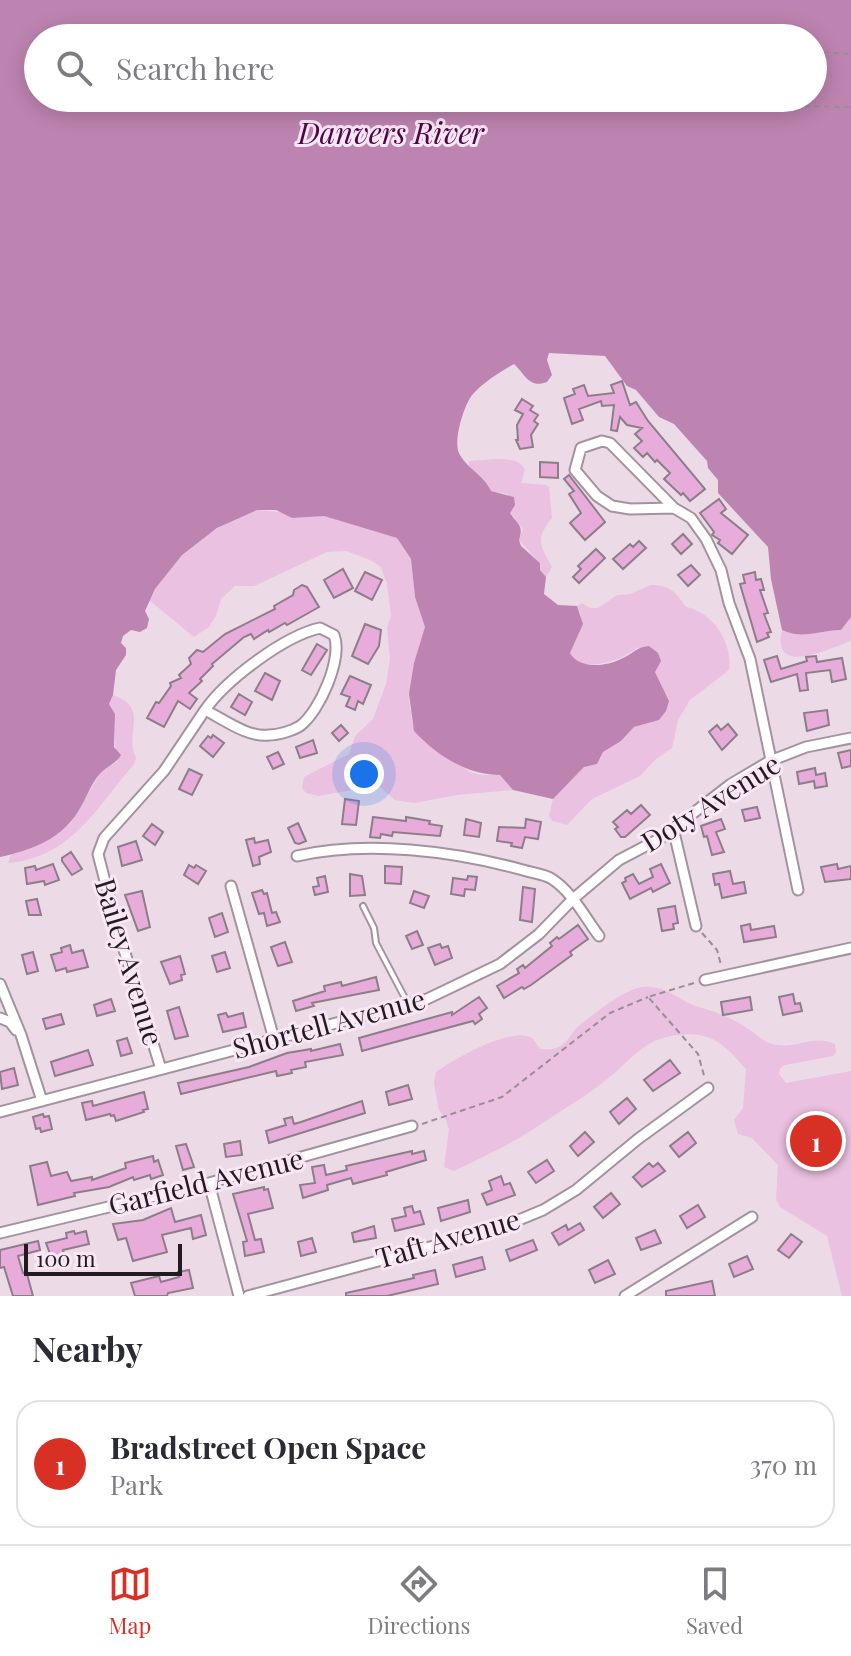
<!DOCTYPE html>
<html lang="en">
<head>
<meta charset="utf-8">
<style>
	body { margin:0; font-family:"Playfair Display",serif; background:#f7f7f7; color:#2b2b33 }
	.scale { position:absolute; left:24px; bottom:20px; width:158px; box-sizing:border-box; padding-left:8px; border:4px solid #221c21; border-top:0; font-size:22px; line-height:28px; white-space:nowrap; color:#221c21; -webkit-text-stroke:6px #f9e7f5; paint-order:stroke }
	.you { position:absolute; left:364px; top:774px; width:28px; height:28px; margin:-20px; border:6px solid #fff; border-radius:50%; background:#1a73e8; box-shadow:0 0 0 12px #1a73e833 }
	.badge { display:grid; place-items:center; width:52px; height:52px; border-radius:50%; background:#d93025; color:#fff; font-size:26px; font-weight:700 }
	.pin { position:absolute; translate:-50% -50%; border:4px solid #fff; box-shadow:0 2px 8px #0006 }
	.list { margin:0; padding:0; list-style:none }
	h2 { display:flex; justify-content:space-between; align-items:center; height:104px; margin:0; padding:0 32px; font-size:34px }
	h2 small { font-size:26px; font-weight:400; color:#7c7c81 }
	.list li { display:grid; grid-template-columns:52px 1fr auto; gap:24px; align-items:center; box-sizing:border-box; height:128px; margin:0 16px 16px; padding:0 16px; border:2px solid #e1e1e2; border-radius:24px }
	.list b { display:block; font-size:30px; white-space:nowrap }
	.list p { margin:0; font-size:26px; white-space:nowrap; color:#7c7c81 }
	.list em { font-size:26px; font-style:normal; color:#7c7c81 }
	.icon { flex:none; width:44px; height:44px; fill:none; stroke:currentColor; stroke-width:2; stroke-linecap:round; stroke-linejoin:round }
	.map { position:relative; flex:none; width:851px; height:1296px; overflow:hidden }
	.search { position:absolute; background:#fff; box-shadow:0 4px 20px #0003; left:24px; right:24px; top:24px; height:88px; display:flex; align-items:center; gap:20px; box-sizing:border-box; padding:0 28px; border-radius:44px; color:#7c7c81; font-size:30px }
	.sheet { height:248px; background:#fff }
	nav { display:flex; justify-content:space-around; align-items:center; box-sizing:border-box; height:112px; border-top:2px solid #e1e1e2; background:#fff; font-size:22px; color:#7c7c81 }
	nav a { display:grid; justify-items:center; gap:4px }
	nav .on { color:#d93025 }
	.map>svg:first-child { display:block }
</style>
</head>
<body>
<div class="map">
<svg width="851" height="1296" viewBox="0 0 851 1296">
	<rect width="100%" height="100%" fill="#ecdae7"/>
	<!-- green -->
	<path fill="#eac1e0" d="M497 459C508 460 520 458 525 470L521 483 546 485 549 487 552 518C535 539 540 545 552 567L546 577 540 570V563L519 540 523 529 510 512 508 494 491 491 469 466V461Z
		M257 510 324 516 397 538 411 559 415 597 425 627 409 700 413 725 422 740 470 772 482 775H501L513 790 457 795 414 803 395 800 380 787 374 786 318 796 306 793 302 788 304 777 349 754 355 736 373 719 386 684 390 659 387 627 391 616 387 584 381 567 370 560 346 551 327 552 254 586H235L221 599 216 616 209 627 194 637 150 601C168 556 213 526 257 510Z
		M651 585C669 585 676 592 686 607 712 612 733 642 729 670L690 700 678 720 672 748 656 759 640 776 592 799 567 825 552 821 549 816 553 799 584 767 601 758 603 752 621 741 634 727 650 723 669 701 655 672 638 647C620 661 603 665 580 665L570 653 581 616 577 606 582 603 590 608H598L617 595 630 594Z
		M851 617V641C830 648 771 678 782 630 803 640 819 630 841 630Z
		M113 695C151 708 123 733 136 758L134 764C97 807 71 858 8 863L11 855 40 844 70 824 101 772 118 761C112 742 119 720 109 704Z
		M642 987C669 985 677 1001 699 1007 714 1011 731 1018 744 1026 753 1031 759 1039 769 1043 796 1052 811 1033 835 1044L836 1052 833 1056 785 1065 780 1068 779 1074 786 1083 851 1071V1296H842L827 1236 780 1207 776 1199 778 1165 752 1138 738 1134 734 1120 743 1108 746 1069C725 1046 713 1031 679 1035 650 1037 636 1053 617 1071 596 1090 565 1108 541 1124 514 1143 483 1157 454 1171L444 1167 449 1129 445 1118 439 1110 434 1083 436 1072C452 1060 513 1025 532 1038 534 1040 539 1047 540 1049 568 1052 565 1037 581 1024 597 1012 623 990 642 987Z"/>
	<!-- water -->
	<path fill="#be84b1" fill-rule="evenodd" d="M0 0H851V617L841 630C820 630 803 640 782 630L771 579 768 547 718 493V480L708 468 707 461 674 424 659 417 636 390 627 386 605 356 549 353 547 360 552 375 547 382C529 389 525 374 514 364 500 372 484 382 473 394 464 404 453 441 459 453 466 468 484 475 491 491L514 497 515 505 510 513C518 525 524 525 519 540L521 546 540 563V570L546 577 544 594 558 605 577 606 583 624 570 653C579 669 605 667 621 659 633 654 636 647 649 646L658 653 661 661 655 672 669 701 666 711 659 720 634 727 621 741 603 752 597 764 584 767 553 799 513 790 500 775C467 775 436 755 414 731L409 694 414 663 425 627 415 597 411 559 397 538 324 516 292 518 276 510H257L217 528 182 555 155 589 145 611 149 619 147 628 140 632 131 630 123 636 121 643 126 648V655L116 670 113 695 109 704 115 714 114 747 121 755C116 764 105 767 98 776 90 786 86 799 79 810 62 839 32 850 0 857ZM38 38H813V98H38Z"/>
	<!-- building -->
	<path fill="#e8acda" stroke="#8d7d89" stroke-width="2" d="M622 381 630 405 636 402 648 421 705 489 690 501 683 493 681 495 664 479 670 473 657 460 655 462 647 453 643 457 634 448 642 441 635 434 642 428 627 425 620 417 617 431 611 430 614 405 602 406 601 401 579 409 583 420 572 424 564 398 575 394 573 389 584 385 588 396 614 393 611 385Z
		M522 399 533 406 530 410 538 415 534 421 538 424 531 435 533 447 520 449 516 440H518L517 425 523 414 515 410Z
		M540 462 558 463V478L540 477Z
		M569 475 605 522 585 540 570 523 581 513 569 494 574 491 564 479Z
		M719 499 726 509 721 513 748 535 732 554 718 543 720 540 712 535 714 532 700 513Z
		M683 534 692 544 681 554 672 544Z
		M639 541 646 548 623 569 613 559 630 544 633 547Z
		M596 549 605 558 579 583 573 577 581 569 578 566Z
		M691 565 700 575 688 586 678 575Z
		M343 569 353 588 334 598 324 580Z
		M365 572 382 580 372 600 355 591Z
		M755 572 756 580 761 579 764 590H760L768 613 764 614 771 632 767 633 769 637 757 642 740 584 745 583 743 575Z
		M302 585 307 587 319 607 287 625 285 623 269 632 268 630 254 639 251 634 244 637 212 664 213 666 200 679 202 681 189 693 197 699 190 709 178 701 164 727 147 718 156 702 159 703 171 686 170 683 181 678 179 675 191 664 189 658 197 650 203 652 225 634 275 609 274 606 293 595 294 590Z
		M365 624 381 630 379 646 368 664 352 656Z
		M317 644 327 650 311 675 302 670Z
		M777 656 781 669 807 661 806 657 816 656 817 662 842 658 846 679 832 682 830 670 806 673 808 690 800 691 797 674 771 682 764 660Z
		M265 673 280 681 272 700 255 691Z
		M350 676 371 685 363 704 358 701 355 710 346 706 350 697 341 694Z
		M239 694 252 702 245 715 231 707Z
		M827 710 829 725 807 731 804 713Z
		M728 724 737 735 722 750 709 732 717 725 721 730Z
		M341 725 348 733 339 741 332 733Z
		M213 735 224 743 213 757 200 746 208 736 211 738Z
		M313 740 317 753 300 758 296 747Z
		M851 750V766L842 768 838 753Z
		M278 752 284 764 273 769 267 757Z
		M815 768 816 775 825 773 827 786 815 788 814 781 799 784 797 772Z
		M189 769 202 775 192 795 179 789Z
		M345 799 359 801 356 825 342 824Z
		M641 805 650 815 625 837H621L615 829 618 827 613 822 627 810 631 814Z
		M757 807 760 818 745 821 742 810Z
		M373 817 406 821V817L430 821 429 824 442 826 440 836 393 832 392 836 381 834 380 838 370 837Z
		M466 819 481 823 479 837 464 835Z
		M526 819 541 822 538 839 525 837 522 848 511 846 512 843 497 841 499 827 525 828Z
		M721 819 725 829 716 832 724 852 712 855 707 836 704 837 701 826Z
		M298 823 306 841 299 844 295 843 288 828Z
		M152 824 163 832 155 845 143 836Z
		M254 838 255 843 268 840 271 852 259 857 260 864 253 866 246 840Z
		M136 841 142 860 122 866 118 847Z
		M71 852 82 869 72 875 62 861V858Z
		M53 864 59 880 45 885 44 881 27 884 25 868 35 866 36 870Z
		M661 864 670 883 653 892 651 888 630 899 622 883 626 881 625 878 633 874 639 884 653 877 650 869Z
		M837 864 838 869 851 866V879L825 882 821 867Z
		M189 865 194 868 196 865 206 871 198 884 184 875Z
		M385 866 402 867 401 884 385 883Z
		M730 871 733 884 744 882 746 893 722 898 719 884 715 885 713 874Z
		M350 874 362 876 365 895 350 896Z
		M325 876 328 892 315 895 313 887 319 886 317 878Z
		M468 876 477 877 475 890 465 889 464 896 451 894 453 878 467 880Z
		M523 887 535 889 532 922 520 920Z
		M262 890 264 894 267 893 272 913 276 912 280 922 267 926 264 913 259 914 252 893Z
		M142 891 150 927 138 931 125 895Z
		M414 891 429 896 424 908 410 903Z
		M37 899 41 915H29L26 901Z
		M675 906 678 923 673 924 674 929 662 931 658 909Z
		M222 913 228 932 215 937 209 918Z
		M750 924 751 930 774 926 776 937 744 942 741 926Z
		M578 925 588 939 570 952 572 955 531 985 524 989 522 987 504 998 497 986 519 973 517 969 523 965 525 968 552 946 550 943 557 937 559 939Z
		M417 931 423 945 412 949 406 936Z
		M285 942 292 962 278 966 271 947Z
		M440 944 442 948 448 946 452 958 435 965 428 948Z
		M70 945 72 953 83 950 88 967 67 972 66 968 56 971 51 955 62 952 61 948Z
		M33 952 38 971 27 974 22 955Z
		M225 952 230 968 217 972 212 956Z
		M180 956 185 974 181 975 182 980 170 984 161 962Z
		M376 977 379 990 312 1003 314 1006 296 1011 293 1001 325 991 324 986 341 982 342 986Z
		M793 994 795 1004 800 1003 802 1011 783 1015 779 997Z
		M479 997 487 1008 479 1014 482 1019 475 1024 473 1021 362 1051 359 1038 452 1012V1015Z
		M750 997 752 1010 723 1015 721 1002Z
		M111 999 115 1011 97 1016 94 1005Z
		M179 1007 188 1036 175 1039 167 1011Z
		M226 1013 228 1017 243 1013 246 1027 223 1032 218 1015Z
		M61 1014 64 1024 46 1029 43 1019Z
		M127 1038 132 1053 121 1056 117 1041Z
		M340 1044 343 1055 305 1062 306 1067 291 1070 292 1073 277 1076 276 1071 181 1094 178 1083 249 1067 287 1053 311 1049V1051Z
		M88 1050 93 1065 55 1076 51 1062Z
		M670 1060 680 1073 653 1091 644 1080Z
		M14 1068 18 1085 2 1089 0 1072Z
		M408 1085 412 1099 389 1105 386 1092Z
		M144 1092 148 1109 143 1110 144 1112 116 1121 114 1115 111 1116 110 1114 86 1120 82 1103 92 1101 93 1106Z
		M627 1098 636 1109 619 1124 610 1112Z
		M362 1101 365 1113 269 1143 266 1131 286 1125 284 1119 292 1117 294 1124 301 1122Z
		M43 1114 44 1117 49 1116 52 1129 41 1132 40 1128 36 1129 33 1117Z
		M585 1132 594 1142 578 1156 570 1146Z
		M688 1132 696 1143 679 1157 670 1146Z
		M240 1141 242 1155 226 1157 224 1144Z
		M186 1144 194 1167 183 1170 176 1146Z
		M412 1151V1154L424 1151 426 1160 386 1172 387 1175 353 1184 351 1178 327 1185 328 1190 303 1198 300 1185 315 1183 312 1167 324 1165 326 1175 347 1170 346 1166Z
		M153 1156 154 1162 158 1160 163 1175 151 1179 150 1175 134 1180 133 1177 109 1187 74 1193 75 1196 38 1205 30 1166 47 1162 51 1176 67 1172 71 1181 92 1177V1180L126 1168 125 1163Z
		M547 1160 554 1171 536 1183 528 1172Z
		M649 1163 653 1167 658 1163 665 1171 642 1187 633 1177Z
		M501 1176 504 1185 510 1183 515 1195 487 1205 482 1194 492 1190 489 1181Z
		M264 1187V1190L268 1189 273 1208 248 1214 255 1240 261 1239 264 1252 245 1256 243 1242 247 1241 233 1194Z
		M611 1193 620 1204 603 1218 594 1207Z
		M468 1200 470 1212 441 1221 438 1208Z
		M698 1205 705 1217 687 1228 680 1216Z
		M412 1206 414 1213 420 1211 424 1224 395 1231 392 1219 406 1216 404 1208Z
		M171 1208 175 1222 201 1215 206 1235 193 1239 191 1228 162 1235 167 1252 133 1261 126 1238 118 1240 113 1224 143 1220Z
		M580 1223 584 1230 559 1245 552 1233 566 1225 568 1230Z
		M374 1226 376 1238 354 1242 352 1233Z
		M655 1230 661 1243 641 1250 636 1238Z
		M74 1231 75 1234 86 1231 89 1244 63 1250 66 1259 53 1262 46 1243 67 1238 66 1233Z
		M791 1234 802 1242 789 1258 778 1250Z
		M312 1238 316 1252 301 1256 298 1242Z
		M533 1240 537 1250 510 1261 506 1250Z
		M38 1241 40 1250 18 1256 23 1273 27 1274 33 1296H13L4 1267 0 1268V1250Z
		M747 1256 753 1269 734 1277 729 1264Z
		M482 1257 485 1269 456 1277 453 1265Z
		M608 1260 615 1274 595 1283 589 1270Z
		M189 1270 193 1288 168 1293 167 1296H135L131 1283 159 1276 161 1282 179 1277 178 1272Z
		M435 1270 438 1284 387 1296H346V1293L414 1278 413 1275Z
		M712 1281 715 1296H666V1291Z"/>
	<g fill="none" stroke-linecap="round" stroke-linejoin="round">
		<defs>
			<path id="lane" d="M363 906 374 928 376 943 407 1002"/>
			<path id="street" d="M674 508 610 443 602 441 581 448 575 470 597 496 612 506 630 509 674 508 691 518 706 539 721 570 729 603 750 659 798 890
				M320 628 334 635C343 658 320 711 300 726 292 731 278 735 269 735 248 738 223 719 205 710 226 680 284 636 320 628Z
				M673 828 696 926
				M297 856C367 840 454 851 523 870 532 873 544 874 552 879 572 892 585 917 599 936
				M231 886 274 1039
				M705 980 851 948
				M0 984 21 1035 42 1101
				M0 1018 10 1022 16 1030
				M161 1069 116 924 98 854 104 838 164 771 205 710
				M0 1112 427 999 500 964 539 934 573 899 619 860 661 838 731 784 770 761 806 747 851 738
				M209 1183 239 1296
				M0 1233 209 1183 412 1126
				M248 1296 497 1229 543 1210 576 1190 638 1139 708 1088
				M625 1296 752 1217"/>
		</defs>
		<!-- lane casing -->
		<use href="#lane" stroke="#a3939f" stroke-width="8"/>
		<!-- street casing -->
		<use href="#street" stroke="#a3939f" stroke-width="13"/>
		<!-- path -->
		<path stroke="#9a8d97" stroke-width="2" stroke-dasharray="6 4" stroke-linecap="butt" d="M813 52 851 54
			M684 104 851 107
			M702 933 717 950 721 965
			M694 983 648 997 698 1054 705 1079
			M422 1124 502 1097 610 1013 648 997"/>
		<!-- lane -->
		<use href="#lane" stroke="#fff" stroke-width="4"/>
		<!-- street -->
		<use href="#street" stroke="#fff" stroke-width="9"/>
	</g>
	<g text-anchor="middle" stroke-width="6" stroke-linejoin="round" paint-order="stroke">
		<!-- street labels -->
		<g font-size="28" fill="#221c21" stroke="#f9e7f5">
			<text transform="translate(711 803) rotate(-32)" y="10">Doty Avenue</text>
			<text transform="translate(129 962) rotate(73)" y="10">Bailey Avenue</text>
			<text transform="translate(329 1024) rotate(-15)" y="10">Shortell Avenue</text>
			<text transform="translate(206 1182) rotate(-14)" y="10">Garfield Avenue</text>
			<text transform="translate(448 1239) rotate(-16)" y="10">Taft Avenue</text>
		</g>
		<!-- water labels -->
		<g font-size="30" font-style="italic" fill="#4e0645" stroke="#f9e7f5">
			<text x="391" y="144">Danvers River</text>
		</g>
	</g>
</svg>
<div class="scale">100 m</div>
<div class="you"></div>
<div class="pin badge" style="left:816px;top:1141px">1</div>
<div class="search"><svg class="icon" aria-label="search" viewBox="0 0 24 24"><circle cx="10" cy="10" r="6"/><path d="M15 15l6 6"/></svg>Search here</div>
</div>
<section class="sheet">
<h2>Nearby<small></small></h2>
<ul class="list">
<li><span class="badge">1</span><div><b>Bradstreet Open Space</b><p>Park</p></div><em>370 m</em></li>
</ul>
</section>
<nav>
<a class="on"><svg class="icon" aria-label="map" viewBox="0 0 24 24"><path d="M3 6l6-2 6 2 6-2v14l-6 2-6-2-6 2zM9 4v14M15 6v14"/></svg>Map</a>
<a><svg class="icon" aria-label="directions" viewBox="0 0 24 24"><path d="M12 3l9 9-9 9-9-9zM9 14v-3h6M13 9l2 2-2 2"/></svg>Directions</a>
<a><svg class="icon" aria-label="saved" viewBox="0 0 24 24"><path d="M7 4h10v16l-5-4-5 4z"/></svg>Saved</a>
</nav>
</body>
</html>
